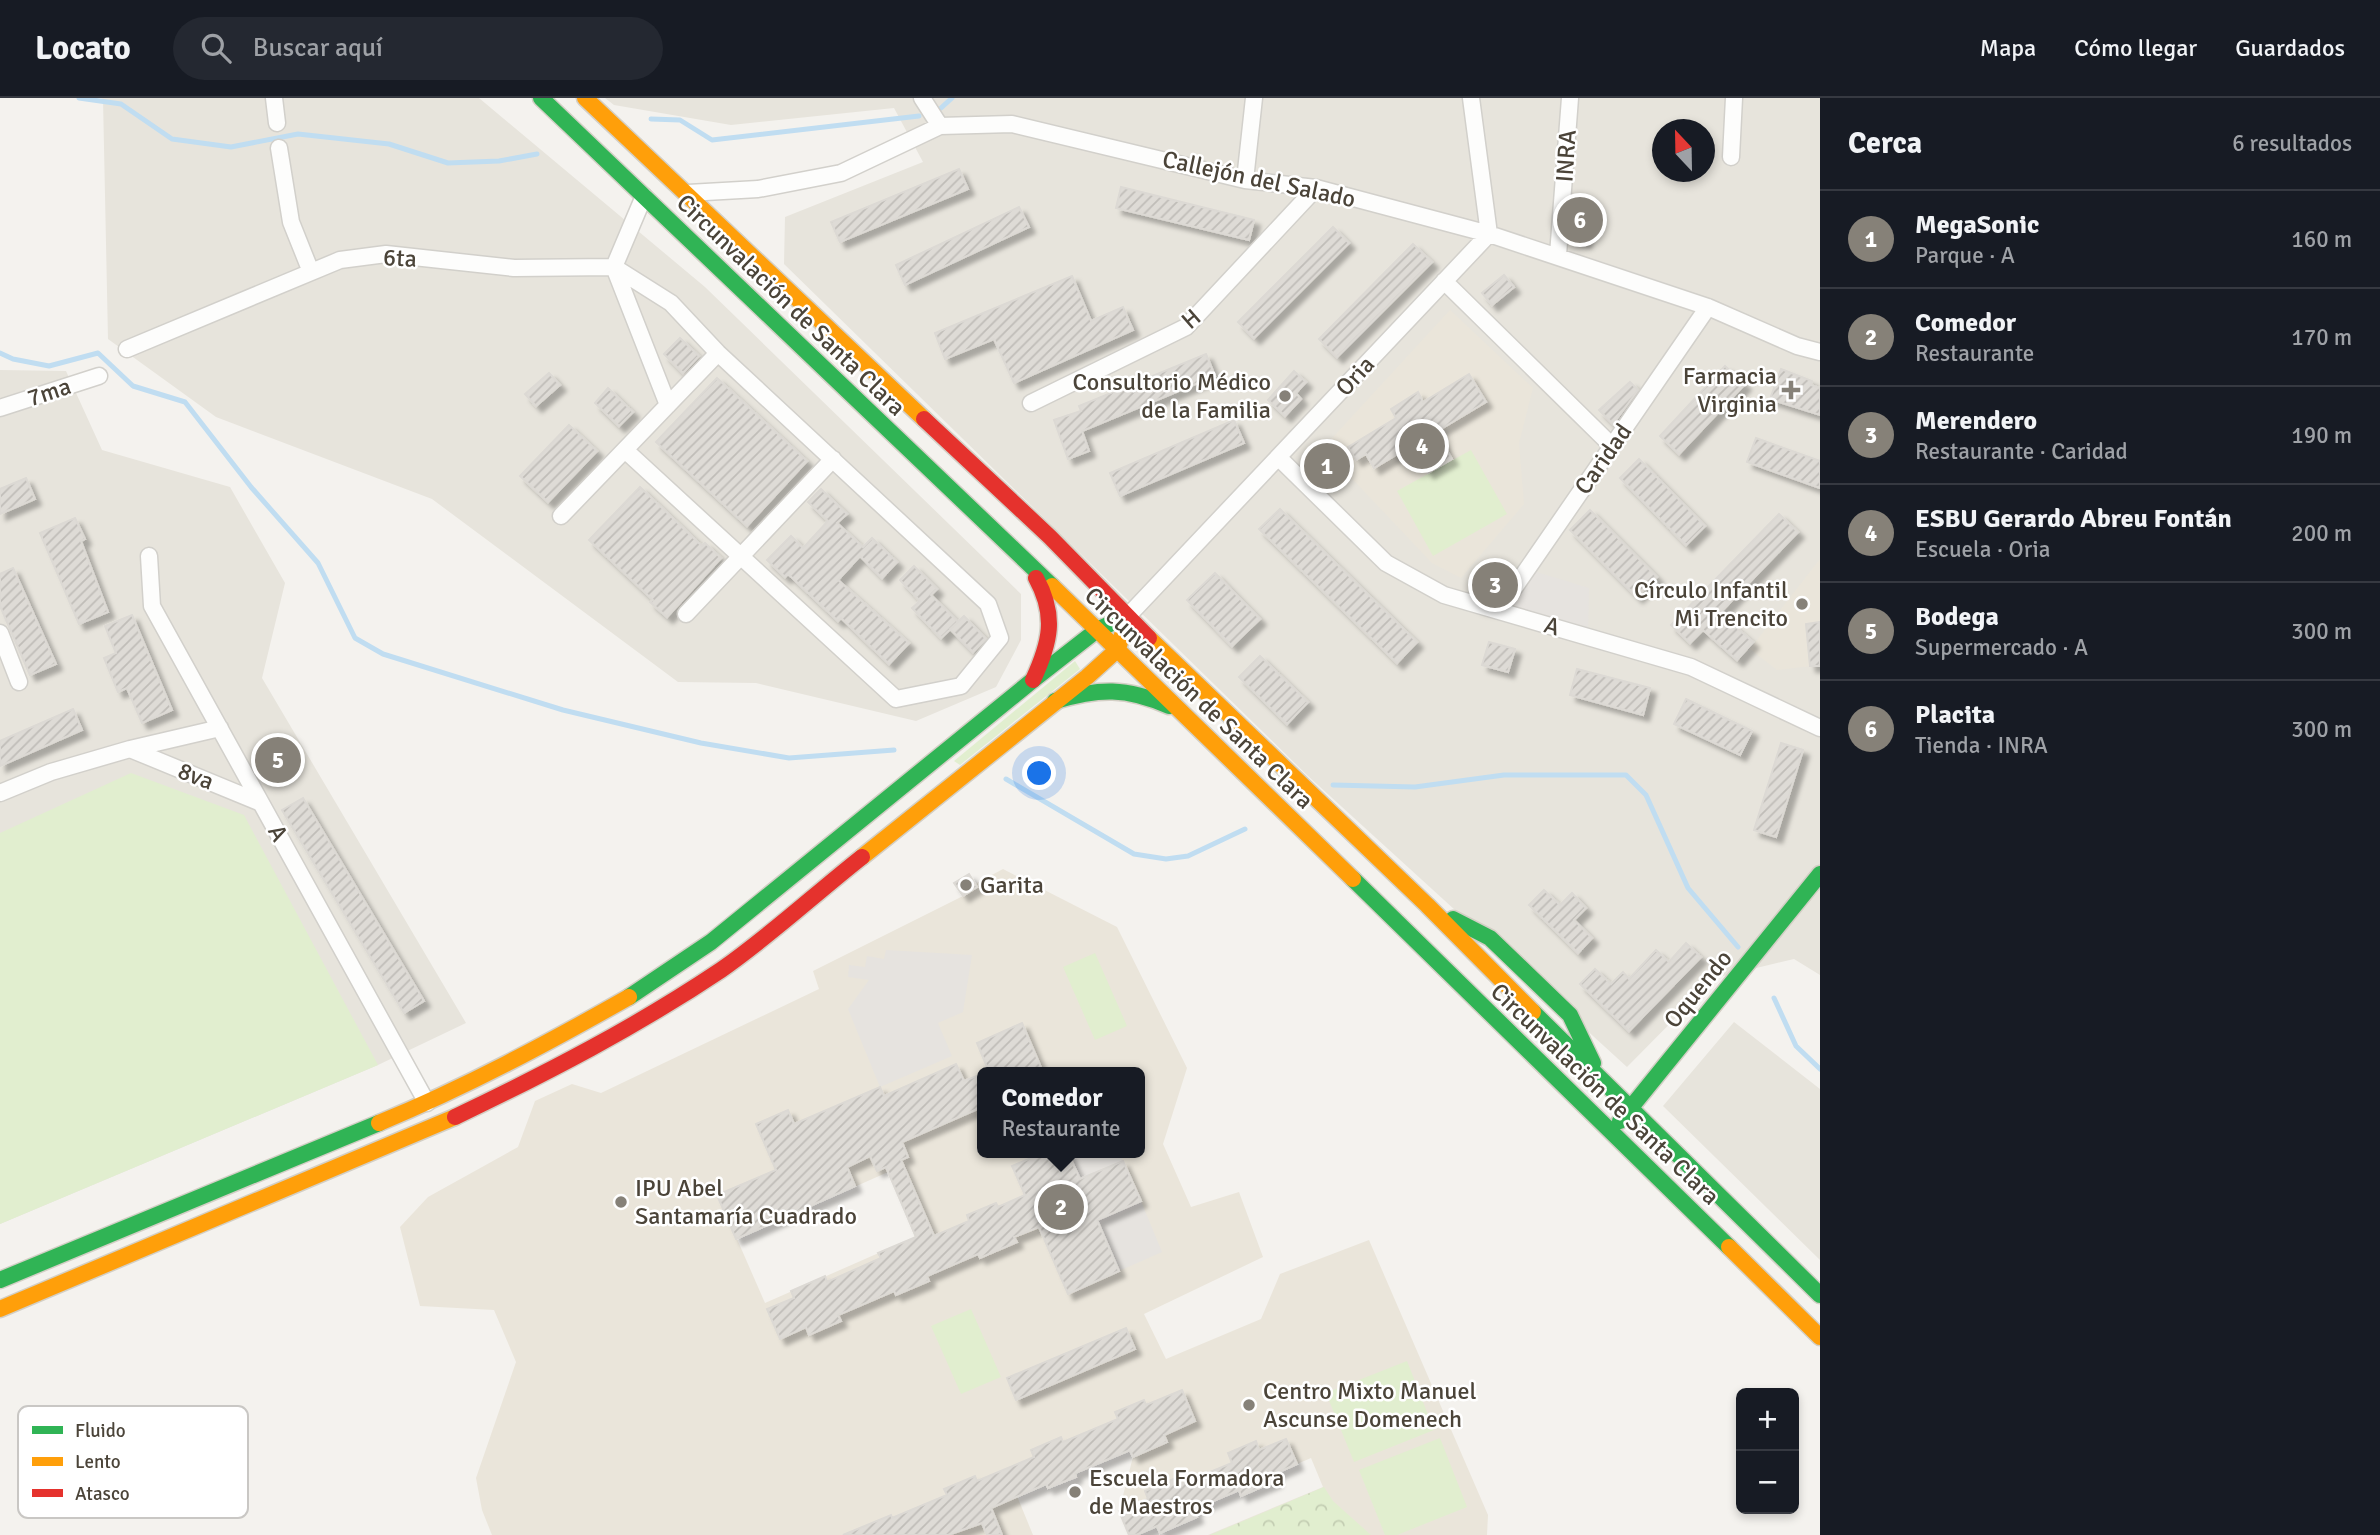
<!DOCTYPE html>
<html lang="es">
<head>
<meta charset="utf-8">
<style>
	body { margin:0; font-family:Signika,sans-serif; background:#242831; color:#f1f3f6 }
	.controls { position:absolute; right:21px; bottom:21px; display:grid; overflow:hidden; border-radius:10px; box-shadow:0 4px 10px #0003 }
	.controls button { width:63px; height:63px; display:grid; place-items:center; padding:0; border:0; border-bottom:2px solid #363941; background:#171b24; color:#f1f3f6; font:35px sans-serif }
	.compass { position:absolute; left:1652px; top:21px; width:63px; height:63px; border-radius:50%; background:#171b24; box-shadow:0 4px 10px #0003; rotate:338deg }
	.you { position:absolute; left:1040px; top:676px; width:24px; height:24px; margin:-18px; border:5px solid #fff; border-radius:50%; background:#1a73e8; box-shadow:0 0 0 10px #1a73e833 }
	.badge { display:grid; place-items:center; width:46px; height:46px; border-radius:50%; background:#868178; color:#fff; font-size:23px; font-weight:700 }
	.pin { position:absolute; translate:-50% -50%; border:4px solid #fff; box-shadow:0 2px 7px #0006 }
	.popup { position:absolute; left:977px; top:969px; width:168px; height:91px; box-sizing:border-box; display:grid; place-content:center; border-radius:10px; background:#171b24; filter:drop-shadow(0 2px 5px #0005); font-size:23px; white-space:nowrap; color:#9ea1a6 }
	.popup b { font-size:26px; color:#f1f3f6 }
	.popup::after { content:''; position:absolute; left:50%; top:100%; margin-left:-14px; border:14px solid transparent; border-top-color:#171b24 }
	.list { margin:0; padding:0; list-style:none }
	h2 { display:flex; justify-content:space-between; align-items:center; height:91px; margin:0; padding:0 28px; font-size:30px }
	h2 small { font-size:23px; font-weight:400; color:#9ea1a6 }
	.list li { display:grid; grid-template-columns:46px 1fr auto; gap:21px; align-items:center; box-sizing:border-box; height:98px; padding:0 28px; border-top:2px solid #363941 }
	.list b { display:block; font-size:26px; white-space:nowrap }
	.list p { margin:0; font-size:23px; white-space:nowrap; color:#9ea1a6 }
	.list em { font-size:23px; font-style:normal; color:#9ea1a6 }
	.icon { flex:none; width:38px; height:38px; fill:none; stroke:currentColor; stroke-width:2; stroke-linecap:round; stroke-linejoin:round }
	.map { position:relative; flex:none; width:1820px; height:1437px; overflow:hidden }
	header { display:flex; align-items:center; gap:42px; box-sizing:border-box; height:98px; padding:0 35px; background:#171b24; border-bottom:2px solid #363941 }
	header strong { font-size:33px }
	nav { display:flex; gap:38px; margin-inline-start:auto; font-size:24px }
	.search { width:490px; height:63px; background:#242831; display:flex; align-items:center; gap:18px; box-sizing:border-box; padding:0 24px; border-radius:38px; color:#9ea1a6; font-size:26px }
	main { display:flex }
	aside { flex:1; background:#171b24 }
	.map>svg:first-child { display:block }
</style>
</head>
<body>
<header>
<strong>Locato</strong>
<div class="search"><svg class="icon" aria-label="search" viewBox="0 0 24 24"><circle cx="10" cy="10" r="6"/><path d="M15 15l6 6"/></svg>Buscar aquí</div>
<nav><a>Mapa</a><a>Cómo llegar</a><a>Guardados</a></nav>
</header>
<main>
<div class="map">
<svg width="1820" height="1437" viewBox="0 0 1820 1437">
	<defs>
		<pattern id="forest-crowns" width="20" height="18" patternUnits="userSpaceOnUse" patternTransform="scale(1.75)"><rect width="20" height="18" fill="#e1eecf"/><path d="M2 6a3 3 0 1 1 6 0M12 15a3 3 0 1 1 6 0" fill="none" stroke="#c3cdb2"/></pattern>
		<pattern id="building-hatch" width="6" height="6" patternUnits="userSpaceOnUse" patternTransform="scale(1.75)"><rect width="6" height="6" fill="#dedbd6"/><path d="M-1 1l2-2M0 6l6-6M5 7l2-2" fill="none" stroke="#c0bdb8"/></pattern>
		<filter id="shadow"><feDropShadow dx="6" dy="6" stdDeviation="2" flood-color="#0004"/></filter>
	</defs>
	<rect width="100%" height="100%" fill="#f4f2ee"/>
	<!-- residential -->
	<path fill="#e7e4dc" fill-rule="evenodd" d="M100 0H479L705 189 1021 496V542L996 589 916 623 756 585 678 584 432 401 216 319 108 241 103 1Z
		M605 0H1820V877L1794 861 1715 880 1627 969 1308 678 784 166 785 119 923 64 894 10 731 27 614 7ZM1662 32H1704V74H1662Z
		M0 272 66 273 102 352 230 389 285 485 262 580 466 925 378 967 0 1126Z
		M1734 924 1820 991V1162L1663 1008Z"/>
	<!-- education -->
	<path fill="#eae5da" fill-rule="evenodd" d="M1450 212 1533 290 1519 345 1524 406 1461 480 1432 465 1323 350Z
		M1820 461V567L1777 572 1750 551Z
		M1003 771 1117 829 1187 970 1163 1046 1191 1109 1239 1094 1263 1159 1144 1216 1166 1261 1261 1221 1280 1176 1369 1142 1488 1417 1487 1437H1208L1323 1389 1311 1360 1274 1376 1276 1383 1241 1398 1239 1392 1194 1411 1197 1419 1160 1435 1157 1428 1136 1437H1129L1119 1413 1133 1359 1130 1352 1076 1375V1379L1048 1390 1046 1386 1017 1398 1033 1437H492L482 1412 476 1380 516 1264 494 1212 420 1208 400 1129 428 1099 518 1049 535 1003 572 986 601 995 819 891 813 873 963 798 977 789 975 786ZM982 974H1140V1055H982ZM888 1074 915 1139 765 1205 737 1141Z"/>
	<!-- green -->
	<path fill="#e1eecf" d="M1471 352 1507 416 1433 458 1397 393Z
		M1075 563 1080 571 960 667 954 663Z
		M131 675 244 717 378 967 0 1126V735Z
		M1095 855 1127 928 1095 942 1063 869Z
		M971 1211 1001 1279 961 1296 931 1228Z
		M1407 1263 1434 1332 1354 1364 1326 1295Z
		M1440 1340 1467 1409 1397 1437H1385L1359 1372Z"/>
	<!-- forest -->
	<path fill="url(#forest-crowns)" d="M1323 350 1345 373 1331 386 1309 363Z
		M1324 1389 1333 1403 1371 1437H1210Z"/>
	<!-- parking -->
	<path fill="#e6e3df" d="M1527 471 1589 490 1588 538 1499 512Z
		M886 852 972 857 963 914 938 925 952 958 880 989 848 911 869 882 848 879 849 867 865 869 867 858 884 861Z
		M1068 1055H1120L1123 1063 1080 1081Z
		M1141 1103 1162 1154 1119 1173 1097 1121Z"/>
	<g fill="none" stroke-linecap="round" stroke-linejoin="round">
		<!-- stream -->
		<path stroke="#c0ddf1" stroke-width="5" d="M79 0 121 6 172 41 231 49 298 36 389 46 448 65 499 63 537 56
			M941 10 952 0
			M651 21 680 22 712 42 919 18
			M0 255 13 261 49 268 98 255 133 288 185 304 251 389 318 465 355 540 383 556 563 612 701 645 789 660 894 652
			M1006 681 1134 756 1166 761 1188 758 1245 731
			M1333 687 1415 689 1504 677H1626L1646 697 1688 790 1738 849
			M1774 900 1796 948 1820 971"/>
	</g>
	<!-- building -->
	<path fill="url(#building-hatch)" stroke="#dcd9d4" stroke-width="2" filter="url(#shadow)" d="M959 71 968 91 840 144 831 124Z
		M1121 89 1254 122 1249 142 1116 110Z
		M1574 100 1591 103 1585 144 1570 141Z
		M1019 109 1029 129 905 187 896 167Z
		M1333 129 1349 145 1254 240 1238 224Z
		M1413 146 1432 164 1337 259 1319 241Z
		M1504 177 1514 189 1492 207 1482 195Z
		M1072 178 1091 223 1123 209 1133 232 1014 285 994 241 945 261 935 235Z
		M680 240 699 258 683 275 664 256Z
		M1206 256 1215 278 1082 333 1089 353 1068 361 1054 322 1081 313 1079 308Z
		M1725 268 1745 286 1679 356 1660 338Z
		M1781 271 1812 283 1811 287 1820 290V317L1770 301Z
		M1294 273 1306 284 1296 295 1301 301 1285 318 1268 302Z
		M549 275 560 287 536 308 525 296Z
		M1469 276 1486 304 1436 334 1452 361 1428 375 1411 348 1374 370 1366 356 1356 362 1348 349 1396 320 1391 311 1418 294 1423 304Z
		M717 280 807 363 747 428 656 344Z
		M1630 284 1638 292 1613 326 1599 312Z
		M608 290 633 314 619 328 595 305Z
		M1234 322 1244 345 1120 398 1110 375Z
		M569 327 597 353 548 404 520 378Z
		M1756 340 1820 363V390L1747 364Z
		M1639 361 1705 428 1686 447 1620 380Z
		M26 380 35 401 0 416V391Z
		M640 389 702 448 705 445 721 460 667 519 650 504 653 502 589 442Z
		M821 391 847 416 837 425 863 449 872 440 897 464 882 480 860 458 838 482 909 545 889 566 841 520 838 523 788 476 785 479 767 462 791 438 803 450 828 423 808 404Z
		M1280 411 1417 544 1397 565 1259 431Z
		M1590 412 1657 479 1637 499 1570 432Z
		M1779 416 1798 434 1720 515 1753 544 1737 562 1703 532 1690 545 1671 527Z
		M75 420 85 441 81 443 108 514 79 526 40 435Z
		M914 468 937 491 931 497 958 524 941 540 912 510 920 503 900 482Z
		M13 470 56 566 30 577 0 508V476Z
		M1215 475 1260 521 1232 548 1187 502Z
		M132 517 172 612 142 625 127 590 118 594 104 560 116 555 105 528Z
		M964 518 986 541 973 554 950 531Z
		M1820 524V568H1810L1806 526Z
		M1489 544 1515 551 1508 574 1482 567Z
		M1260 558 1308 604 1287 626 1239 579Z
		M1577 571 1650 590 1643 617 1570 597Z
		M1686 601 1752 633 1740 657 1674 626Z
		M73 611 82 632 0 668V643Z
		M1781 645 1803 652 1776 739 1754 732Z
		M303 700 424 903 404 915 282 712Z
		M969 776 977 789 963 798 954 785Z
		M1544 792 1560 807 1572 795 1586 810 1574 822 1592 840 1578 855 1529 807Z
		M1686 845 1701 859 1629 933 1580 886 1595 871 1611 886 1623 874 1629 881 1656 852 1669 864Z
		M1022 925 1043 974H989L977 945Z
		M956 966 964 983 982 976V1009L902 1044 908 1059 901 1062 934 1138 969 1123 967 1117 996 1105 998 1109 1025 1097 1012 1068 1043 1055H1068L1080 1081 1123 1063 1141 1103 1097 1122 1119 1173 1068 1196 1039 1129 1014 1139 1017 1144 980 1160 978 1156 927 1178 929 1183 896 1197 894 1193 838 1217 841 1223 809 1237 806 1229 780 1241 767 1211 794 1200 791 1193 825 1178 827 1184 881 1160 878 1155 916 1139 886 1069 877 1073 870 1058 847 1069 855 1088 736 1141 717 1097 776 1072 756 1026 788 1012 794 1026 880 989 884 998Z
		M1126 1230 1135 1251 1016 1302 1007 1280Z
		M1182 1292 1195 1323 1164 1337 1167 1344 1133 1359 1130 1352 1075 1375 1076 1379 1048 1390 1046 1386 991 1410 1002 1437H987L982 1425 948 1437H843L891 1417 892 1420 947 1397 944 1391 975 1378 977 1383 1034 1359 1031 1352 1061 1339 1063 1344 1118 1321 1115 1314 1144 1302 1146 1307Z
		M1286 1341 1297 1366 1274 1376 1276 1383 1241 1398 1239 1392 1194 1411 1197 1419 1160 1435 1157 1428 1136 1437H1129L1119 1413 1148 1401 1145 1393 1178 1379 1181 1386 1232 1365 1228 1355 1256 1343 1259 1352Z"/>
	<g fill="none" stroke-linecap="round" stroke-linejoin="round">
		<defs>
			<path id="street" d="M274 0 277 25
				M922 0 940 28
				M279 50 291 124 311 174
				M1731 59 1734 0
				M1245 82 1254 0
				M688 95 758 91 841 75 940 28 1012 26 1245 82 1316 90 1489 136 1708 209 1797 248 1820 254
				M1558 157 1570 0
				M614 169 671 205 718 255 988 506 1000 540 961 588 896 601 625 352
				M614 169 668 307
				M1444 183 1612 348
				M127 251 340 162 386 156 514 170 614 169 644 98
				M1031 305 1186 229 1316 90
				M0 310 99 278
				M1278 359 1386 465 1444 497 1691 569 1820 630
				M561 418 718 255
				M149 458 152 508 427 1005
				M1499 512 1708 209
				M686 516 833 361
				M1127 519 1489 136 1471 0
				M0 535 19 584
				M130 651 261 705
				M0 695 51 674 130 651 220 630"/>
			<path id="fast" d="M541 0 1052 488
				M1055 603C1099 590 1126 589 1169 608
				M1353 781 1729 1149
				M1453 821 1490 840 1570 917 1593 965
				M629 899 711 844 1033 582 1097 532 1112 525
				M1533 914 1820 1197
				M1620 1023 1820 776
				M0 1182 379 1025"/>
			<path id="slow" d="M585 0 924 321
				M1052 488 1353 781
				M1149 540 1427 807 1533 914
				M862 759 1087 579 1118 551 1122 537
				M379 1025C466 989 548 945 629 899
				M1729 1149 1820 1239
				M0 1211 455 1019"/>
			<path id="jam" d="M924 321 1050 439 1149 540
				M1033 582C1050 545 1057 518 1036 480
				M455 1019C547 975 636 929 721 872 770 838 815 796 862 759"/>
		</defs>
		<!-- street casing -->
		<use href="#street" stroke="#d2d0cb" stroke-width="19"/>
		<!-- fast casing -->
		<use href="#fast" stroke="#d3cfc5" stroke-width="19"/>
		<!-- slow casing -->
		<use href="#slow" stroke="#d3cfc5" stroke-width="19"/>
		<!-- jam casing -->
		<use href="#jam" stroke="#d3cfc5" stroke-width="19"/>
		<!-- street -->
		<use href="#street" stroke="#fdfdfc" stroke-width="16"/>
		<!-- fast -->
		<use href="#fast" stroke="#30b455" stroke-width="16"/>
		<!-- slow -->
		<use href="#slow" stroke="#ff9f0a" stroke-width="16"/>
		<!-- jam -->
		<use href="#jam" stroke="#e5322d" stroke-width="16"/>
	</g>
	<!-- markers -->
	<g fill="#868178" stroke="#fff" stroke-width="2.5">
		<path d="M1787.5 281.5h7v7h7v7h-7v7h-7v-7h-7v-7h7z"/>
		<circle cx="1285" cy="298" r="7"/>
		<circle cx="1802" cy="506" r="7"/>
		<circle cx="966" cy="787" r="7"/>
		<circle cx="621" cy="1104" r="7"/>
		<circle cx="1249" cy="1307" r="7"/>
		<circle cx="1075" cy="1394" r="7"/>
	</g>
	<g text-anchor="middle" stroke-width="5" stroke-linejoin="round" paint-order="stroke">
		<!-- street labels -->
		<g font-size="24" fill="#4b4439" stroke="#fff">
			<text transform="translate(1566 58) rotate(-86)" y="8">INRA</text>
			<text transform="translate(1259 81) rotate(12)" y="8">Callejón del Salado</text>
			<text transform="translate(400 160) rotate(3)" y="8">6ta</text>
			<text transform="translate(791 207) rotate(44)" y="8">Circunvalación de Santa Clara</text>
			<text transform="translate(1191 221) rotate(-41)" y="8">H</text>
			<text transform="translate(1355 278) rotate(-47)" y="8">Oria</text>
			<text transform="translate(49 294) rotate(-18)" y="8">7ma</text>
			<text transform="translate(1603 361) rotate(-55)" y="8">Caridad</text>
			<text transform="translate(1552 528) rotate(17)" y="8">A</text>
			<text transform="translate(1199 600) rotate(44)" y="8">Circunvalación de Santa Clara</text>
			<text transform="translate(196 678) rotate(22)" y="8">8va</text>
			<text transform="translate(278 735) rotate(61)" y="8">A</text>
			<text transform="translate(1698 891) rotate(-51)" y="8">Oquendo</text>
			<text transform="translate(1605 996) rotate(44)" y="8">Circunvalación de Santa Clara</text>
		</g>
		<!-- poi labels -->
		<g font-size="24" fill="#4b4439" stroke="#fff" text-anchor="start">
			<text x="1777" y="286" text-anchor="end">Farmacia<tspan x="1777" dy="28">Virginia</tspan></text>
			<text x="1271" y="292" text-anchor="end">Consultorio Médico<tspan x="1271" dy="28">de la Familia</tspan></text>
			<text x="1788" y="500" text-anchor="end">Círculo Infantil<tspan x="1788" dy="28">Mi Trencito</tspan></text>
			<text x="980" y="795">Garita</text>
			<text x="635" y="1098">IPU Abel<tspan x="635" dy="28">Santamaría Cuadrado</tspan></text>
			<text x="1263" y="1301">Centro Mixto Manuel<tspan x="1263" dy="28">Ascunse Domenech</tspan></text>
			<text x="1089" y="1388">Escuela Formadora<tspan x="1089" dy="28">de Maestros</tspan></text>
		</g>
	</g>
	<!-- legend -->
	<rect x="18" y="1308" width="230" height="112" rx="10" fill="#fff" stroke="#c9c7c4" stroke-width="2"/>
	<rect x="32" y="1328" width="31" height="8" fill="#30b455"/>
	<rect x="32" y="1359" width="31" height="9" fill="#ff9f0a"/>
	<rect x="32" y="1391" width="31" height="8" fill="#e5322d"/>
	<g font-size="19" fill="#4b4439">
		<text x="75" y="1339">Fluido</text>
		<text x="75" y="1370">Lento</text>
		<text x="75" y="1402">Atasco</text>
	</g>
</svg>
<div class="controls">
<button>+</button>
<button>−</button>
</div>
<svg class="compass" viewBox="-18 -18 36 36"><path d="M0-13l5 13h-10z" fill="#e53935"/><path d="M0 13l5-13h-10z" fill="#9ea1a6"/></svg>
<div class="you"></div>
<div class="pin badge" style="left:1327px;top:368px">1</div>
<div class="pin badge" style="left:1061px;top:1109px">2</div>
<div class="popup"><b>Comedor</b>Restaurante</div>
<div class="pin badge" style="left:1495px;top:487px">3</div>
<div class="pin badge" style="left:1422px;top:348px">4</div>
<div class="pin badge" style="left:278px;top:662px">5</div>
<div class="pin badge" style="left:1580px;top:122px">6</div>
</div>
<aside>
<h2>Cerca<small>6 resultados</small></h2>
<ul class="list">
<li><span class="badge">1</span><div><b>MegaSonic</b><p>Parque · A</p></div><em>160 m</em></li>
<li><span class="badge">2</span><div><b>Comedor</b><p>Restaurante</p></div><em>170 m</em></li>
<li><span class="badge">3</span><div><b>Merendero</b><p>Restaurante · Caridad</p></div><em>190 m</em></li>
<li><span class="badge">4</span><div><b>ESBU Gerardo Abreu Fontán</b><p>Escuela · Oria</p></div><em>200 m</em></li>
<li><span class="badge">5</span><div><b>Bodega</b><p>Supermercado · A</p></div><em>300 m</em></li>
<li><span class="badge">6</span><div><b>Placita</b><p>Tienda · INRA</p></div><em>300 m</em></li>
</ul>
</aside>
</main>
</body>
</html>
